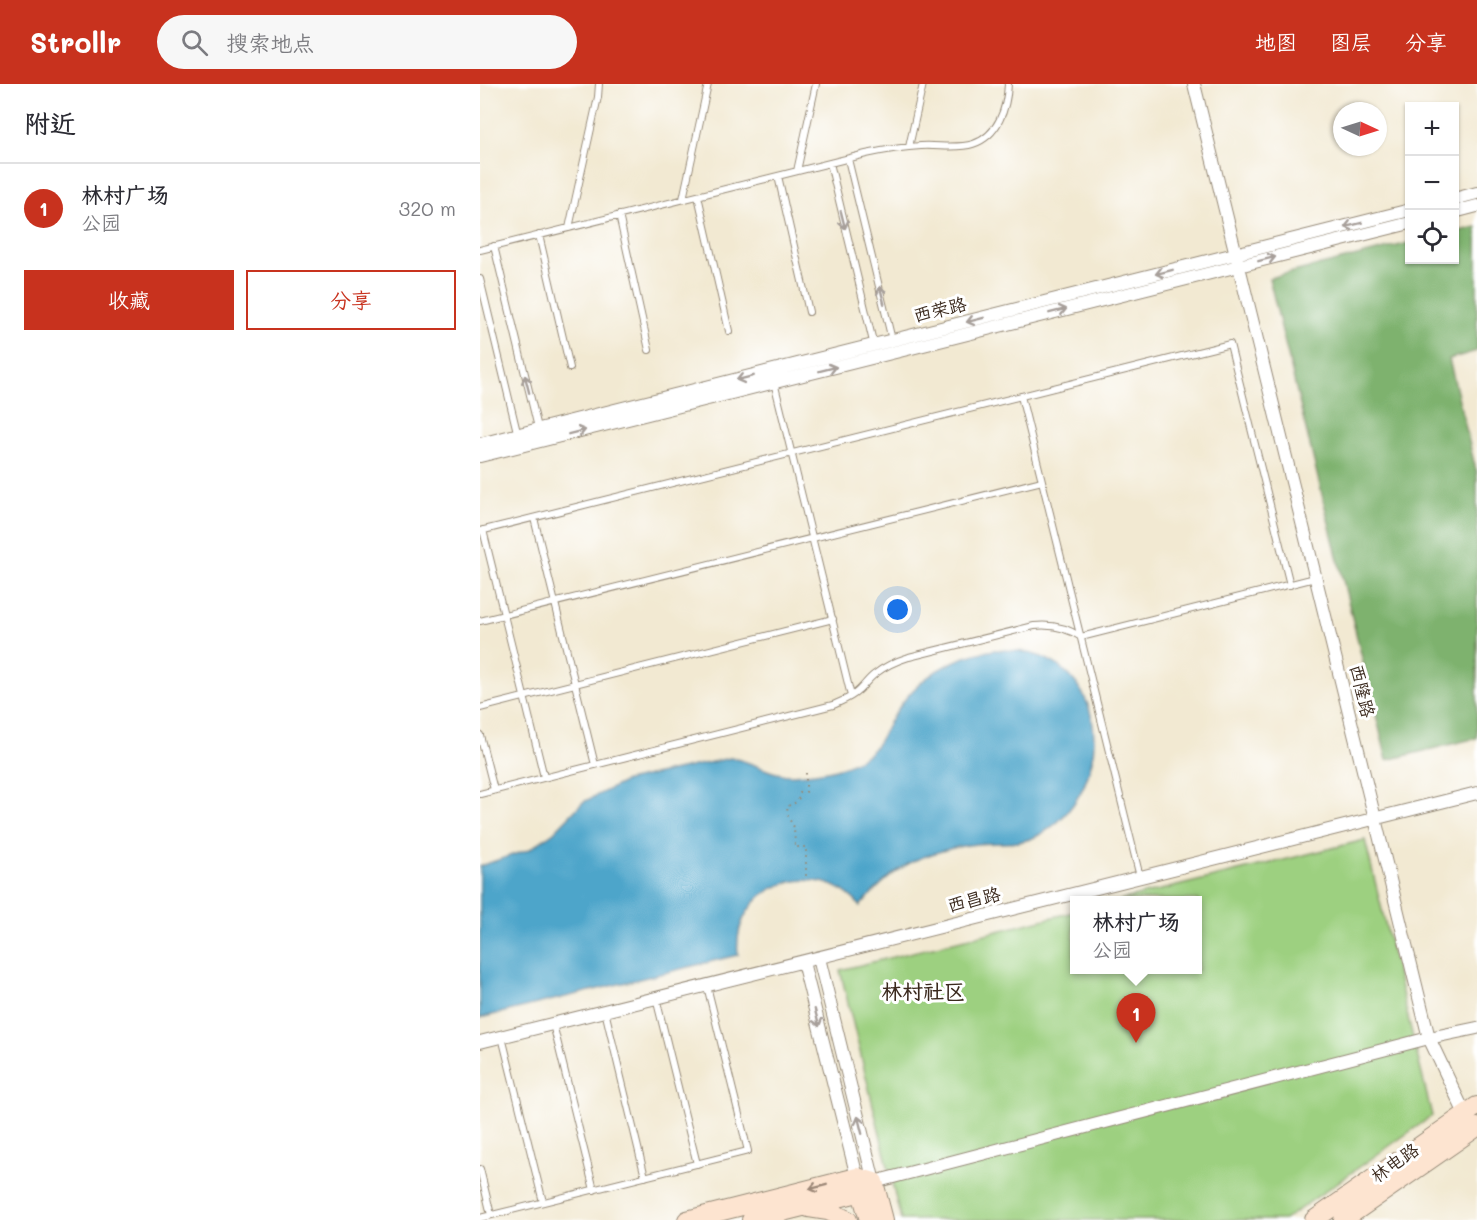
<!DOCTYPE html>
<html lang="zh">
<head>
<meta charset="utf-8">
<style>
	body { margin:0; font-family:Mali,"LXGW WenKai TC",sans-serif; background:#f7f7f7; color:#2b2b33 }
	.controls { position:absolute; right:18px; top:18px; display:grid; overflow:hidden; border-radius:0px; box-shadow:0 2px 4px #0004 }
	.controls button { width:54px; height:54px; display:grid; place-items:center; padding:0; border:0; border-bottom:2px solid #e1e1e2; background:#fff; color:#2b2b33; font:30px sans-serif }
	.compass { position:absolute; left:853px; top:18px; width:54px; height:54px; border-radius:50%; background:#fff; box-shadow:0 2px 4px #0004; rotate:94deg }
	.you { position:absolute; left:418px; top:526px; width:21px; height:21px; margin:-15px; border:4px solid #fff; border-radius:50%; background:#1a73e8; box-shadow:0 0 0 9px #1a73e833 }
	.badge { display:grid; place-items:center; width:39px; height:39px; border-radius:50%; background:#c8321e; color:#fff; font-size:20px; font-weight:700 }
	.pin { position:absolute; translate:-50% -50px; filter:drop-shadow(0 2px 3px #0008) }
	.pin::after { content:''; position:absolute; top:32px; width:21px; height:18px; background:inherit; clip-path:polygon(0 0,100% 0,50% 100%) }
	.popup { position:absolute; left:590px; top:812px; width:132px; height:78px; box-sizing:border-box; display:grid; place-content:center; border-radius:0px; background:#fff; filter:drop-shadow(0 2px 4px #0005); font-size:20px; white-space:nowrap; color:#7c7c81 }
	.popup b { font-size:22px; color:#2b2b33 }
	.popup::after { content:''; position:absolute; left:50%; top:100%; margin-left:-12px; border:12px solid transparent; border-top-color:#fff }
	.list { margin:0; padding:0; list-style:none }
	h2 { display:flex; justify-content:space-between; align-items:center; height:78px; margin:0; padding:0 24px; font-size:26px }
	h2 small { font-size:20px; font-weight:400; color:#7c7c81 }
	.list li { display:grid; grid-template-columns:39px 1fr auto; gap:18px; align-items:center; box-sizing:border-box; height:90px; padding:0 24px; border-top:2px solid #e1e1e2 }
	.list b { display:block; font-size:22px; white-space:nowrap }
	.list p { margin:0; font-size:20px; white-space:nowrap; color:#7c7c81 }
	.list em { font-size:20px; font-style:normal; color:#7c7c81 }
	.actions { display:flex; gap:12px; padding:18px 24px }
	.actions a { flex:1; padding:14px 0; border:2px solid #c8321e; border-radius:0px; text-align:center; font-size:21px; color:#c8321e }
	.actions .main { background:#c8321e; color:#fff }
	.icon { flex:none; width:33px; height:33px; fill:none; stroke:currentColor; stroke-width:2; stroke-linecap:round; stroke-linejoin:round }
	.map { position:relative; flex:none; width:997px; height:1136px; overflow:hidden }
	header { display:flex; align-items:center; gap:36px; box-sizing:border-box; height:84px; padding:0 30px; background:#c8321e; color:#fff }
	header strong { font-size:28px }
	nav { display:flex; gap:33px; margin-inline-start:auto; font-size:21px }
	.search { width:420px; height:54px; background:#f7f7f7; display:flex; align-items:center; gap:15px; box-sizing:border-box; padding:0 21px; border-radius:33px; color:#7c7c81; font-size:22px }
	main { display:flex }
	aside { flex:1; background:#fff }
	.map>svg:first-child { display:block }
</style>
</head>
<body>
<header>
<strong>Strollr</strong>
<div class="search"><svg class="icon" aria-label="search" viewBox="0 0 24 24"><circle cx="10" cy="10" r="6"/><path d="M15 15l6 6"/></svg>搜索地点</div>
<nav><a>地图</a><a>图层</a><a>分享</a></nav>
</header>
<main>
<aside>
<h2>附近<small></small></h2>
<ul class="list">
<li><span class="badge">1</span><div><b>林村广场</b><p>公园</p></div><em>320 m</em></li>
</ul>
<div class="actions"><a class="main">收藏</a><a>分享</a></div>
</aside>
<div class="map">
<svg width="997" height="1136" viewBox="0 0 997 1136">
	<rect width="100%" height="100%" fill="#fff"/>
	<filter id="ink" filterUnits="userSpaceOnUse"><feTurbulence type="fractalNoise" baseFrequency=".0167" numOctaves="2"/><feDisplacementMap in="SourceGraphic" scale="12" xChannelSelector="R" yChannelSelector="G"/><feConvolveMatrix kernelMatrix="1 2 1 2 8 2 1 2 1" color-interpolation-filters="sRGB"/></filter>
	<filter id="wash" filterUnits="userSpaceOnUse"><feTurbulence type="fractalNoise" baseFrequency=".008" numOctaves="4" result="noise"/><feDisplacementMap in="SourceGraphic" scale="24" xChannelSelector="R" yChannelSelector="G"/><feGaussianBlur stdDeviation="1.35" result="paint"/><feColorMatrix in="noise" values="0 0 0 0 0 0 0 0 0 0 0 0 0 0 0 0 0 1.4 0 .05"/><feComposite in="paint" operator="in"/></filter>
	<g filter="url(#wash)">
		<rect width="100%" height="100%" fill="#f2e9d2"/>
		<!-- green -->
		<path fill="#9dd080" stroke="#6c7d4f" stroke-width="1.5" d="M885 756 952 1032 804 1136H421L360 886 594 828V886H718V816H640Z"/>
		<!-- forest -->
		<path fill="#7eb26e" stroke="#5c6e46" stroke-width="1.5" d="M997 143V267L969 275 997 390V654L907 676 789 194 929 159 930 176H974L975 148Z"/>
		<!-- water -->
		<path fill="#4da5ca" stroke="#446874" stroke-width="1.5" d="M514 566C542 565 569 570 589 591 634 637 615 721 559 751 539 762 519 758 497 760 477 762 446 770 428 780 409 791 394 807 380 822 336 770 251 802 258 871L0 934V782L50 765 74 748 103 718 146 697 250 674C271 676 289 691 311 691 338 690 367 686 389 669 401 659 405 643 414 631 436 594 472 572 514 566Z"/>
	</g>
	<g filter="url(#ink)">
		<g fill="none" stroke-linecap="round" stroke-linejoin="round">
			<defs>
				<path id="lane" d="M429 63 443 0
					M368 75 412 256
					M350 79 394 262
					M317 87 336 0
					M298 92 329 228
					M218 112 249 247
					M203 115 228 0
					M139 131 169 266
					M89 144 118 13 119 0
					M59 151 90 284
					M14 162 59 348
					M0 166 386 70C405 66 423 63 441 62 458 61 477 65 493 60 518 52 527 24 528 0
					M0 195 38 352
					M294 298 371 612
					M541 312 660 793
					M54 434 115 681
					M3 446 64 693
					M0 447 750 260 810 501
					M0 537 562 397
					M0 624 353 535
					M0 651 14 706
					M0 710 353 621C362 617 371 614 378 607 384 602 388 595 395 590 405 582 416 577 429 573L554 542C571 540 586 543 601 553L835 494
					M176 914 217 1080
					M125 927 165 1093
					M73 940 114 1106
					M22 953 63 1118
					M0 1085 11 1131
					M0 1134 268 1067 227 902"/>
				<path id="street" d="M714 0 949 954 985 1030 989 1036
					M974 115 997 109
					M974 128 997 122
					M0 360 930 126
					M0 372 930 139
					M339 874 394 1098 949 954 997 944
					M323 878 377 1093
					M0 958 997 709"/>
				<path id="secondary" d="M378 1098 389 1136
					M394 1098 404 1136
					M329 1124 348 1127 368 1136
					M207 1136 377 1093 394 1098
					M271 1136 382 1108 394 1098
					M834 1136 997 1022
					M863 1136 997 1043"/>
			</defs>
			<!-- lane casing -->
			<use href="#lane" stroke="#968a78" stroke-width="8"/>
			<!-- street casing -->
			<use href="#street" stroke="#968a78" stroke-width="14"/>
			<!-- secondary casing -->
			<use href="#secondary" stroke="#968a78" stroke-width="20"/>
			<!-- path -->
			<path stroke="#968a78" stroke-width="2" stroke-dasharray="1.5 4.5" stroke-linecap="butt" d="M326 689V708L320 709C319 717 315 720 307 722L308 733 314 743 315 763H326V795"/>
			<!-- lane -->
			<use href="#lane" stroke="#fff" stroke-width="6"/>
			<!-- street -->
			<use href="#street" stroke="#fff" stroke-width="12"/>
			<!-- secondary -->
			<use href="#secondary" stroke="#fde4d0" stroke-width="18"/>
		</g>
		<!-- one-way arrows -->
		<defs><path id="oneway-shaft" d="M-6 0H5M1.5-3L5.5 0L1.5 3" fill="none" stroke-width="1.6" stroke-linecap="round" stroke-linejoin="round" transform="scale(1.5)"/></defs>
		<g stroke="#a79f9a">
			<use href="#oneway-shaft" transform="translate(363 136) rotate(76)"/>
			<use href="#oneway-shaft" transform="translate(873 141) rotate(166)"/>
			<use href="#oneway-shaft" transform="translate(787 175) rotate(-14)"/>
			<use href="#oneway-shaft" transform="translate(684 188) rotate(166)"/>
			<use href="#oneway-shaft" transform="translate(402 211) rotate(-104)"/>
			<use href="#oneway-shaft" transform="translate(578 227) rotate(-14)"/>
			<use href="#oneway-shaft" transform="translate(495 236) rotate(166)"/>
			<use href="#oneway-shaft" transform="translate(348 285) rotate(-14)"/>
			<use href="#oneway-shaft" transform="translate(265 294) rotate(166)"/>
			<use href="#oneway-shaft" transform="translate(47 300) rotate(-104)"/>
			<use href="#oneway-shaft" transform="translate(97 348) rotate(-14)"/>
			<use href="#oneway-shaft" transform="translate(337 934) rotate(76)"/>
			<use href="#oneway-shaft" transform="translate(380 1041) rotate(-104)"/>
		</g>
		<use stroke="#9c8777" href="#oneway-shaft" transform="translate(338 1103) rotate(166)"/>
	</g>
	<g text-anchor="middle" stroke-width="6" stroke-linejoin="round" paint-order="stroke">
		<!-- street labels -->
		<g font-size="18" fill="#3b2a1e" stroke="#fff">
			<text transform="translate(460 226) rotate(-14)" y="6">西荣路</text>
			<text transform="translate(882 607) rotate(76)" y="6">西隆路</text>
			<text transform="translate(494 816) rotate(-14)" y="6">西昌路</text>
			<text transform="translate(915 1079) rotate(-35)" y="6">林电路</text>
		</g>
		<!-- quarter labels -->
		<g font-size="21" font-weight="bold" fill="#3b2a1e" stroke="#fff">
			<text x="443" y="915">林村社区</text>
		</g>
	</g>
</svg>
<div class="controls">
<button>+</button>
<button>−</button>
<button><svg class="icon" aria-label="locate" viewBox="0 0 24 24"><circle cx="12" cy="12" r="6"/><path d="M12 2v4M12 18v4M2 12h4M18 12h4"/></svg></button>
</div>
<svg class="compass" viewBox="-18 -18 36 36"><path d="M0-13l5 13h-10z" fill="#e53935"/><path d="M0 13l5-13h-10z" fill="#7c7c81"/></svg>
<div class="you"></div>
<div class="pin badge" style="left:656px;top:959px">1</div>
<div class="popup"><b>林村广场</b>公园</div>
</div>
</main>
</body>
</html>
